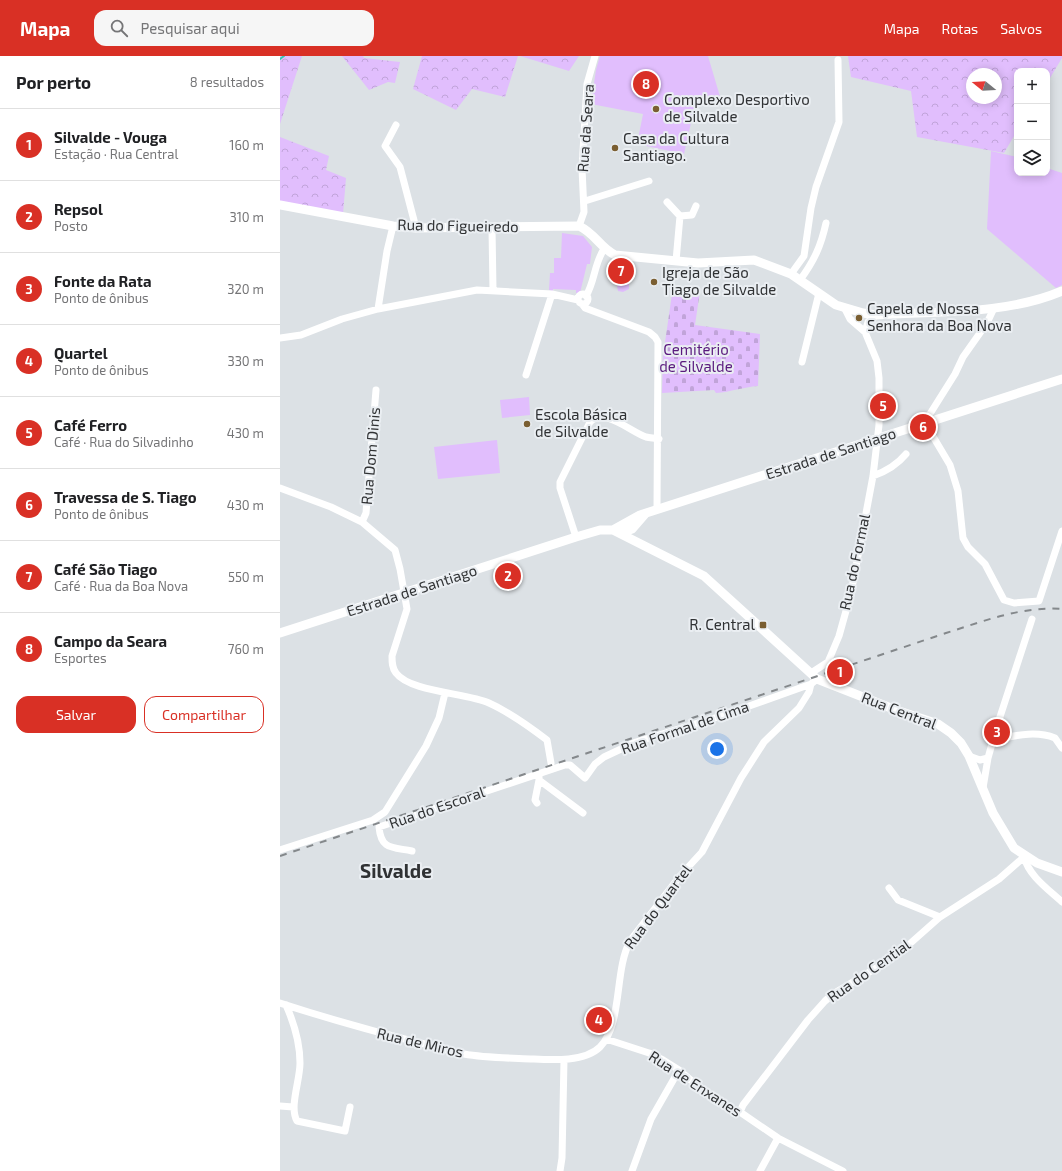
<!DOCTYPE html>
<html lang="pt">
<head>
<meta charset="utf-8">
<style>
	body { margin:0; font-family:"Exo 2",sans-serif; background:#f6f6f6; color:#202124 }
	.controls { position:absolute; right:12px; top:12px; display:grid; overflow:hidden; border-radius:8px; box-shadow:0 2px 10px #0003 }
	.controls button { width:36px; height:36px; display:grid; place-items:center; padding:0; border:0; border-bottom:1px solid #e0e0e0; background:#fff; color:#202124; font:20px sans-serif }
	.compass { position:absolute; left:686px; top:12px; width:36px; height:36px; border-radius:50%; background:#fff; box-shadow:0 2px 10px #0003; rotate:288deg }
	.you { position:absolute; left:437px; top:693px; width:14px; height:14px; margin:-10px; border:3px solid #fff; border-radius:50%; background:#1a73e8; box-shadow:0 0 0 6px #1a73e833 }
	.badge { display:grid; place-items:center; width:26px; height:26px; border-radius:50%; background:#d93025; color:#fff; font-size:13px; font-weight:700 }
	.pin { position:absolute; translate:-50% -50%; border:2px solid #fff; box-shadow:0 1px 4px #0006 }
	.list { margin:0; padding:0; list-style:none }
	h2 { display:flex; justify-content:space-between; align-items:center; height:52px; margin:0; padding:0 16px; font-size:17px }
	h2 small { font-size:13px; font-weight:400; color:#757577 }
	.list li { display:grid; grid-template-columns:26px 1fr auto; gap:12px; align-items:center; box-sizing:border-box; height:72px; padding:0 16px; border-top:1px solid #e0e0e0 }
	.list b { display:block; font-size:15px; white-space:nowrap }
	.list p { margin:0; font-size:13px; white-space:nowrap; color:#757577 }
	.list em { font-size:13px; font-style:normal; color:#757577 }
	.actions { display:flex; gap:8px; padding:12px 16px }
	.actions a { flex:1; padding:9px 0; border:1px solid #d93025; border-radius:12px; text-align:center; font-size:14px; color:#d93025 }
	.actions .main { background:#d93025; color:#fff }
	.icon { flex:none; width:22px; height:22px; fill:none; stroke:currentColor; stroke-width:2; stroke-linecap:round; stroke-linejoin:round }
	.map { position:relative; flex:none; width:782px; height:1115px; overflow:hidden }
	header { display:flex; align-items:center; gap:24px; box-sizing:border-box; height:56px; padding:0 20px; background:#d93025; color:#fff }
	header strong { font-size:19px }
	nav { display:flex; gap:22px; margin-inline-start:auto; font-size:14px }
	.search { width:280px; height:36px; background:#f6f6f6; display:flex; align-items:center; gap:10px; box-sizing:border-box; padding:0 14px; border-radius:12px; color:#757577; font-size:15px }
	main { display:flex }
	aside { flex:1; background:#fff }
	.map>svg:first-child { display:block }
</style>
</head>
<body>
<header>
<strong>Mapa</strong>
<div class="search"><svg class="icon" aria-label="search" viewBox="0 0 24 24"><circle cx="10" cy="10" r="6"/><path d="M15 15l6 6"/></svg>Pesquisar aqui</div>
<nav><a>Mapa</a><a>Rotas</a><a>Salvos</a></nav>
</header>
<main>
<aside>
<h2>Por perto<small>8 resultados</small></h2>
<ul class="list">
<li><span class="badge">1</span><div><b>Silvalde - Vouga</b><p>Estação · Rua Central</p></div><em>160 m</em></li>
<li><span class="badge">2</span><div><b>Repsol</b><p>Posto</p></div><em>310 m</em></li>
<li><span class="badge">3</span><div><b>Fonte da Rata</b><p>Ponto de ônibus</p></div><em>320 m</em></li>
<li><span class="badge">4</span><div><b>Quartel</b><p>Ponto de ônibus</p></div><em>330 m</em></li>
<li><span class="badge">5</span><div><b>Café Ferro</b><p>Café · Rua do Silvadinho</p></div><em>430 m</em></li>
<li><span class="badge">6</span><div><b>Travessa de S. Tiago</b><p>Ponto de ônibus</p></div><em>430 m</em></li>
<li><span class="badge">7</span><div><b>Café São Tiago</b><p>Café · Rua da Boa Nova</p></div><em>550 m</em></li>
<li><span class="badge">8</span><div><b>Campo da Seara</b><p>Esportes</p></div><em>760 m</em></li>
</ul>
<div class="actions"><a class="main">Salvar</a><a>Compartilhar</a></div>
</aside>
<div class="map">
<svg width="782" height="1115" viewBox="0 0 782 1115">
	<defs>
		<pattern id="forest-crowns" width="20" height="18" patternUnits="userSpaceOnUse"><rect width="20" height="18" fill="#e1befd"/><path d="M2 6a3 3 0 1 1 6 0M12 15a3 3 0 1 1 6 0" fill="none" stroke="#c1a4d9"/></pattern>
		<pattern id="cemetery-stones" width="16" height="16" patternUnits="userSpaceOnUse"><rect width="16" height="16" fill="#e1befd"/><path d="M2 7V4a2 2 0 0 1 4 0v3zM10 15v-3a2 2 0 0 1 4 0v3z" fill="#c1a4d9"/></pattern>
	</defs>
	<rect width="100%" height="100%" fill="#dce1e5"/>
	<!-- forest -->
	<path fill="url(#forest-crowns)" fill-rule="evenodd" d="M0 0H22L0 68Z
		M62 0H83L84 2 120 6 115 27 108 26 89 34Z
		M142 0H238L225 41 192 33 176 54 133 33Z
		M240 0H299L289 15Z
		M568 0H782V2L767 27V15H737V75L724 97 637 81 631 35 571 21ZM692 18H716V42H692Z
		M0 81 49 100 46 114 66 122 63 158 0 145Z"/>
	<!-- cemetery -->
	<path fill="url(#cemetery-stones)" d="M393 231 420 235 415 269 480 278 478 330C463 331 451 336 436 337L434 334 382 337 383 300Z"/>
	<!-- park -->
	<path fill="#e1befd" d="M320 0H428L441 44 417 40 404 98 357 88 363 58 311 48 316 14Z
		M711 95 737 101V117H767V112L782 117V229L776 232 707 173Z
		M282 177 303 180 312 191 310 208H307L300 237H296V234L273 233V235L269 234 270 217H274V202H281Z
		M345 226 349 227V233L343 236 338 235 337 230Z
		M249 341 250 359 222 362 220 344Z
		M217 384 220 417 158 423 154 391Z"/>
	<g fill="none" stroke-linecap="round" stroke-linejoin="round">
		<!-- stream -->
		<path stroke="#34ccb0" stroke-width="2" d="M0 3 4 0"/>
		<!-- minor -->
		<path stroke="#fff" stroke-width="7" d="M116 69 105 90 120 111 136 172
			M305 145 369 125
			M387 146 400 160 396 205
			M400 160 412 159 416 150
			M299 170 304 156 302 112 307 28 315 0
			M212 172 213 234
			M511 218 524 200 531 152 536 131 559 66 558 4
			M520 224C534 205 541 190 546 167
			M298 243a5 5 0 1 1 10 0a5 5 0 1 1-10 0Z
			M306 240C315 225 314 208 324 193
			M302 248 305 252 369 276 375 281 378 286 377 453
			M714 252 707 267 683 301 675 318 648 361 647 367 648 372 670 409 678 435 683 482 688 491 705 508 724 544 734 547 759 545 782 475
			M98 253 107 195 113 170
			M585 276 588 266 596 259
			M0 282 21 279 62 263 98 253 197 234 272 238 298 244
			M522 306 539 237
			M246 319 272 238
			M593 420C607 415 617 409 626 398
			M0 432 51 451 82 466 115 494 120 513 127 553 112 600C112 606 112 612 116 617 130 636 187 637 209 647 229 656 250 671 267 684L271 707
			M82 466 86 457 96 334
			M296 481 280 432V426L310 366C324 351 351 376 366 381 370 382 375 382 379 383
			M531 617 548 606 559 580 571 537 593 420 599 369V322L597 305 585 276 570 263 565 253
			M713 684C734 680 755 674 775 682L782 692
			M689 700 700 704 708 702 717 670 752 563
			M259 718V724L303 757
			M703 732 708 702
			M257 747 255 744 259 724
			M0 794 93 764 105 756 146 690 159 662 165 637
			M132 795C112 791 101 794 99 771L285 709H290L305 722 315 708 324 701 356 686 441 660 531 628
			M744 801C749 820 768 833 782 846
			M609 832 618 844 660 861
			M0 947C46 962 92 975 140 987 154 990 169 995 184 998 206 1002 230 1002 253 1003 272 1004 305 1006 320 991 343 967 334 915 350 885L400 820 422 796 461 722 484 686 519 652 529 636 531 628 537 623
			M6 949C14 967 20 987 20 1007 20 1025 9 1051 17 1065L65 1075 70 1051
			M326 983 369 997 383 1004 399 1014 435 1045 460 1056 498 1082 563 1115
			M0 1050 13 1051
			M460 1056 463 1049 528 964 545 945 553 938 606 906 625 892 660 861 719 823 744 801
			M280 1115 282 1102 284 1004
			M352 1115 371 1063 399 1014
			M480 1115 498 1082"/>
		<!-- major -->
		<path stroke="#fff" stroke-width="9" d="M0 149 113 170 136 172 299 170C316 178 319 191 335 199L418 207 474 204 511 218 556 249 583 257 596 259C656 255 726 259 782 235
			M333 474 360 459 782 323
			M341 477 352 473 365 458
			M0 577 296 481 320 474H333L424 520 537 623 616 654 658 668 671 677 681 687 689 700 713 757 734 792 757 807 782 816"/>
		<!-- rail -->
		<path stroke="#84888b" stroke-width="2" stroke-dasharray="7 7" stroke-linecap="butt" d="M0 800 666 577C704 565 742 550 782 553"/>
	</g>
	<!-- markers -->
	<g fill="#7a5e31" stroke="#eaeef2" stroke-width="1.5">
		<circle cx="376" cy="53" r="4"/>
		<circle cx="335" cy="92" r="4"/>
		<circle cx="374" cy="226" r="4"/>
		<circle cx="579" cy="262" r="4"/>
		<circle cx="247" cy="368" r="4"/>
		<rect x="479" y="565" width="8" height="8" rx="2"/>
	</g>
	<g text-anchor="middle" stroke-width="4" stroke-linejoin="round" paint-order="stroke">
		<!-- poi labels -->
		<g font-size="15" fill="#303234" stroke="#eaeef2" text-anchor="start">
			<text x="384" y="49">Complexo Desportivo<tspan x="384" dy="17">de Silvalde</tspan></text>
			<text x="343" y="88">Casa da Cultura<tspan x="343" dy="17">Santiago.</tspan></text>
			<text x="382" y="222">Igreja de São<tspan x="382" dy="17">Tiago de Silvalde</tspan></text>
			<text x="587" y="258">Capela de Nossa<tspan x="587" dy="17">Senhora da Boa Nova</tspan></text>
			<text x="255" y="364">Escola Básica<tspan x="255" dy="17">de Silvalde</tspan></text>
			<text x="475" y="574" text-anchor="end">R. Central</text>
		</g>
		<!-- street labels -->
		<g font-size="15" fill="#303234" stroke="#eaeef2">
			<text transform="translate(306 72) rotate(-86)" y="5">Rua da Seara</text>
			<text transform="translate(178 170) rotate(1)" y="5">Rua do Figueiredo</text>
			<text transform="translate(551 398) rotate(-18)" y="5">Estrada de Santiago</text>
			<text transform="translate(91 400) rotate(-85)" y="5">Rua Dom Dinis</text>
			<text transform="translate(575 506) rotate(-78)" y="5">Rua do Formal</text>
			<text transform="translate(132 535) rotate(-18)" y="5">Estrada de Santiago</text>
			<text transform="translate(619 655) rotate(21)" y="5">Rua Central</text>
			<text transform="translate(405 672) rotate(-19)" y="5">Rua Formal de Cima</text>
			<text transform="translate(157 752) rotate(-19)" y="5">Rua do Escoral</text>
			<text transform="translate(378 851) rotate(-53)" y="5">Rua do Quartel</text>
			<text transform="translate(589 915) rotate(-35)" y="5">Rua do Cential</text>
			<text transform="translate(140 987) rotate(13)" y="5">Rua de Miros</text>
			<text transform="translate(415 1028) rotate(33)" y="5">Rua de Enxanes</text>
		</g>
		<!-- park labels -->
		<g font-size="15" fill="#5a1a7e" stroke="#eaeef2">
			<text x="416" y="299">Cemitério<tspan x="416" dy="17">de Silvalde</tspan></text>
		</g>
		<!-- district labels -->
		<g font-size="19" font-weight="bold" fill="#303234" stroke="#eaeef2">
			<text x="116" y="822">Silvalde</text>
		</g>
	</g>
</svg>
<div class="controls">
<button>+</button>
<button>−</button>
<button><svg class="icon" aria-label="layers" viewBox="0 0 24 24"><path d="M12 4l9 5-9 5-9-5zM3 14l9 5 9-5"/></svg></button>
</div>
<svg class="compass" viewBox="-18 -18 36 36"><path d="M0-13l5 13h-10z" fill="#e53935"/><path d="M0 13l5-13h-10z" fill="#757577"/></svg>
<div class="you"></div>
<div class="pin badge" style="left:560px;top:616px">1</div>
<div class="pin badge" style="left:228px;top:520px">2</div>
<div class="pin badge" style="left:717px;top:676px">3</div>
<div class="pin badge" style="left:319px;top:964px">4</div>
<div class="pin badge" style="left:603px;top:350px">5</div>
<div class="pin badge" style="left:643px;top:371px">6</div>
<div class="pin badge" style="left:341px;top:215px">7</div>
<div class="pin badge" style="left:366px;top:28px">8</div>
</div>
</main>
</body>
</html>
